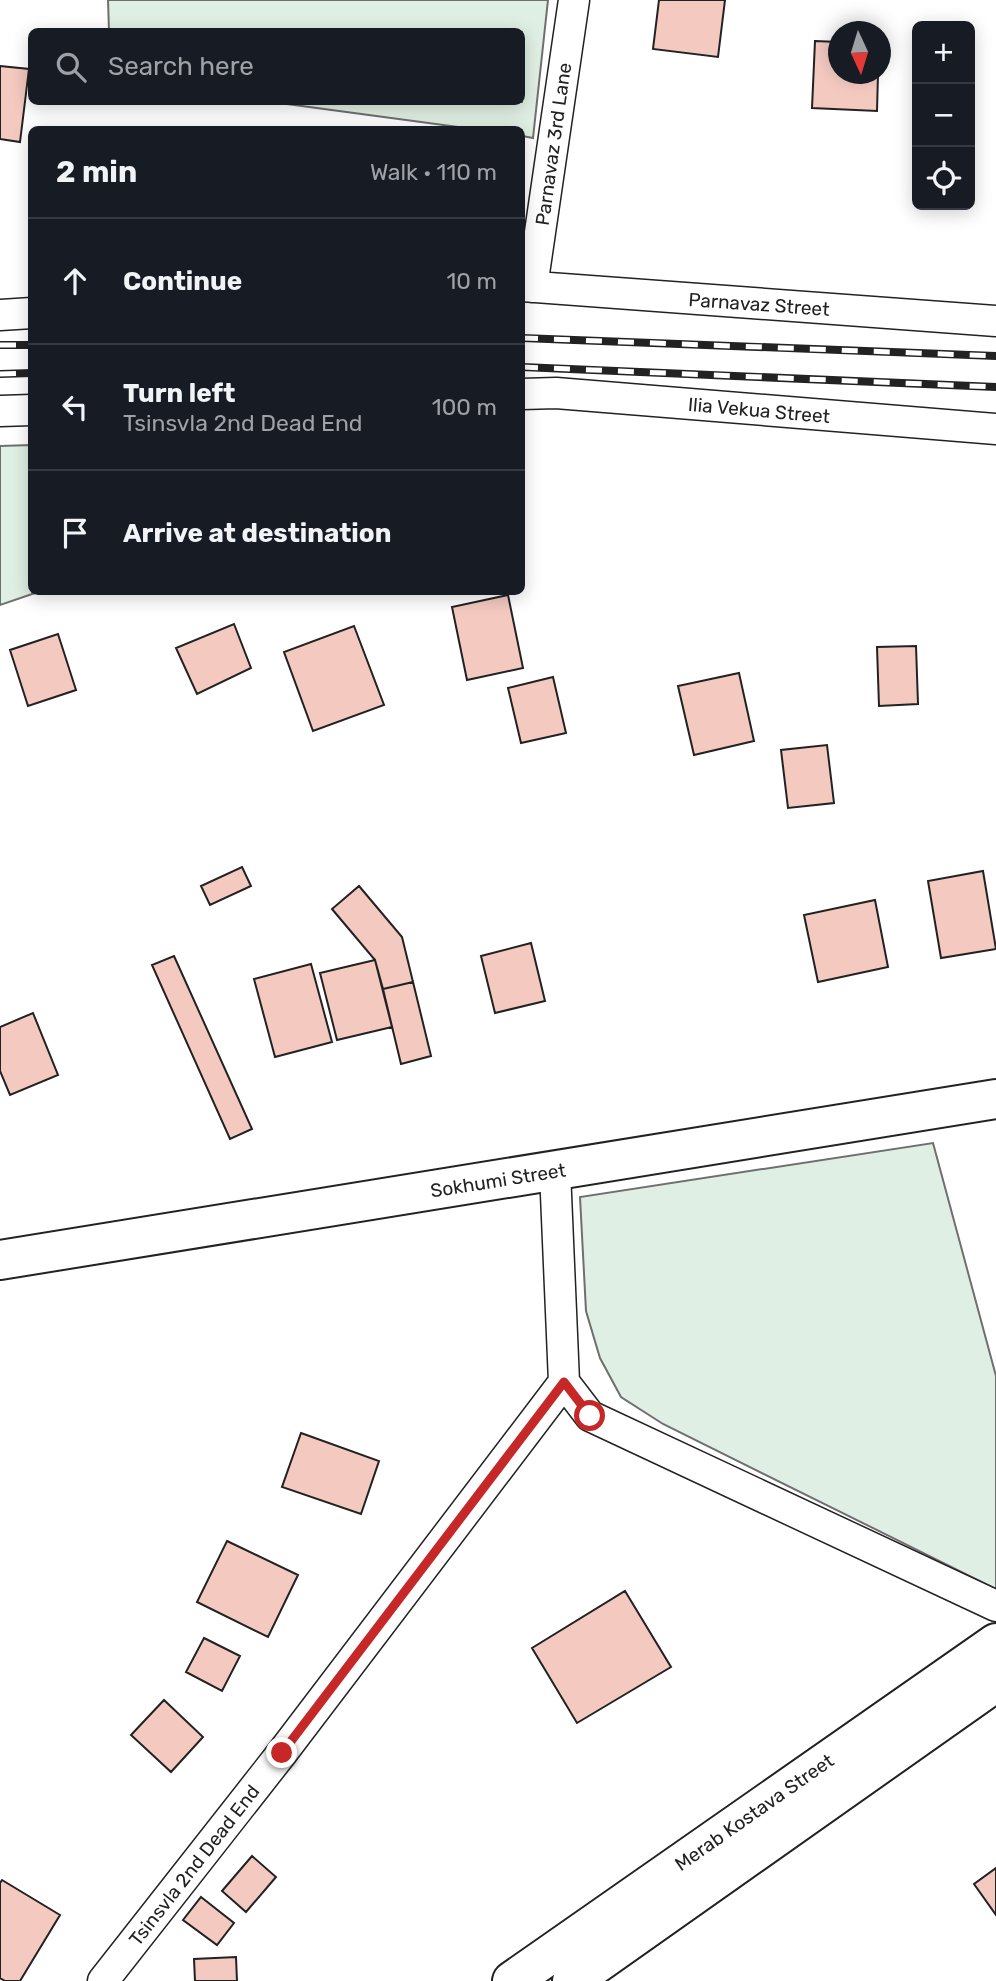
<!DOCTYPE html>
<html lang="en">
<head>
<meta charset="utf-8">
<style>
	body { margin:0; font-family:Rubik,sans-serif; background:#242831; color:#f1f3f6 }
	.controls { position:absolute; right:21px; top:21px; display:grid; overflow:hidden; border-radius:10px; box-shadow:0 4px 18px #0003 }
	.controls button { width:63px; height:63px; display:grid; place-items:center; padding:0; border:0; border-bottom:2px solid #363941; background:#171b24; color:#f1f3f6; font:35px sans-serif }
	.compass { position:absolute; left:828px; top:21px; width:63px; height:63px; border-radius:50%; background:#171b24; box-shadow:0 4px 18px #0003; rotate:176deg }
	.stop { position:absolute; width:21px; height:21px; margin:-16px; border:5px solid #c62828; border-radius:50%; background:#fff }
	.stop.end { background:#c62828; border-color:#fff; box-shadow:0 2px 7px #0008 }
	.list { margin:0; padding:0; list-style:none }
	h2 { display:flex; justify-content:space-between; align-items:center; height:91px; margin:0; padding:0 28px; font-size:30px }
	h2 small { font-size:23px; font-weight:400; color:#9ea1a6 }
	.list li { display:grid; grid-template-columns:46px 1fr auto; gap:21px; align-items:center; box-sizing:border-box; height:126px; padding:0 28px; border-top:2px solid #363941 }
	.list b { display:block; font-size:26px; white-space:nowrap }
	.list p { margin:0; font-size:23px; white-space:nowrap; color:#9ea1a6 }
	.list em { font-size:23px; font-style:normal; color:#9ea1a6 }
	.icon { flex:none; width:38px; height:38px; fill:none; stroke:currentColor; stroke-width:2; stroke-linecap:round; stroke-linejoin:round }
	.map { position:relative; flex:none; width:996px; height:1981px; overflow:hidden }
	.search { position:absolute; background:#171b24; box-shadow:0 4px 18px #0003; left:28px; top:28px; width:497px; height:77px; display:flex; align-items:center; gap:18px; box-sizing:border-box; padding:0 24px; border-radius:10px; color:#9ea1a6; font-size:26px }
	.panel { position:absolute; background:#171b24; box-shadow:0 4px 18px #0003; left:28px; top:126px; width:497px; height:469px; border-radius:10px }
	.map>svg:first-child { display:block }
</style>
</head>
<body>
<div class="map">
<svg width="996" height="1981" viewBox="0 0 996 1981">
	<rect width="100%" height="100%" fill="#fff"/>
	<!-- green -->
	<path fill="#e0efe3" stroke="#6f6f6f" stroke-width="2" d="M108 0H548L533 138 522 136V130L473 129 272 102H522V32L109 31Z
		M31 445 32 592H38L0 605V446Z
		M933 1143 996 1376V1589L663 1424 621 1397 600 1358 586 1311 580 1197Z"/>
	<!-- building -->
	<path fill="#f3c9c0" stroke="#222" stroke-width="2" d="M659 0H725L718 57 653 49Z
		M815 41 838 42V74H878L877 111 812 108Z
		M0 66 29 69 20 142 0 139Z
		M508 595 523 668 467 680 452 607Z
		M234 624 251 668 197 694 176 648Z
		M354 626 384 705 313 731 284 652Z
		M58 634 76 690 28 706 10 650Z
		M916 646 918 704 879 706 877 647Z
		M739 673 754 741 694 755 678 686Z
		M553 677 566 733 521 743 508 688Z
		M827 745 834 803 788 808 781 750Z
		M242 867 251 886 210 905 201 886Z
		M983 871 996 949 941 958 928 881Z
		M359 886 402 937 413 982 383 989 375 960 332 909Z
		M875 900 888 967 818 982 804 915Z
		M531 943 545 1001 495 1013 481 956Z
		M174 956 252 1129 230 1139 152 965Z
		M375 960 392 1027 337 1040 320 973Z
		M311 964 332 1042 275 1057 254 979Z
		M413 982 431 1056 401 1064 383 989Z
		M33 1013 58 1075 10 1095 0 1071V1027Z
		M301 1433 379 1461 361 1514 282 1487Z
		M227 1541 298 1575 268 1637 197 1602Z
		M625 1591 671 1667 577 1723 532 1648Z
		M204 1638 240 1656 222 1691 186 1672Z
		M164 1700 203 1737 171 1772 131 1735Z
		M252 1856 276 1877 246 1912 222 1891Z
		M996 1868V1915L974 1884Z
		M2 1880 60 1915 20 1981H5L0 1978V1883Z
		M201 1897 234 1923 217 1945 183 1920Z
		M236 1957 237 1981H195L194 1959Z"/>
	<g fill="none" stroke-linecap="round" stroke-linejoin="round">
		<defs>
			<path id="street" d="M522 286 996 321
				M532 287 574 0
				M0 315 32 313
				M522 394 556 393 996 429
				M0 411 32 410
				M555 1171 564 1382 590 1416 996 1606
				M103 1981 282 1753 564 1382"/>
			<path id="secondary" d="M512 1981 996 1643
				M572 1981 996 1682"/>
			<path id="highway" d="M0 1260 996 1099"/>
		</defs>
		<!-- street casing -->
		<use href="#street" stroke="#222" stroke-width="33"/>
		<!-- secondary casing -->
		<use href="#secondary" stroke="#222" stroke-width="42"/>
		<!-- highway casing -->
		<use href="#highway" stroke="#222" stroke-width="42"/>
		<!-- street -->
		<use href="#street" stroke="#fff" stroke-width="30"/>
		<!-- secondary -->
		<use href="#secondary" stroke="#fff" stroke-width="38"/>
		<!-- highway -->
		<use href="#highway" stroke="#fff" stroke-width="38"/>
		<defs>
			<path id="rail" d="M522 338 996 356
				M0 345H32
				M522 367 996 387
				M0 374 32 373"/>
		</defs>
		<!-- rail casing -->
		<use href="#rail" stroke="#222" stroke-width="8"/>
		<!-- rail -->
		<use href="#rail" stroke="#fff" stroke-width="5" stroke-dasharray="16" stroke-linecap="butt"/>
	</g>
	<g fill="none" stroke-linecap="round" stroke-linejoin="round">
		<!-- route -->
		<path stroke="#c62828" stroke-width="9" d="M282 1753 564 1382 590 1416"/>
	</g>
	<g text-anchor="middle" stroke-width="5" stroke-linejoin="round" paint-order="stroke">
		<!-- street labels -->
		<g font-size="19" fill="#222" stroke="#fff">
			<text transform="translate(553 144) rotate(-82)" y="7">Parnavaz 3rd Lane</text>
			<text transform="translate(759 304) rotate(4)" y="7">Parnavaz Street</text>
			<text transform="translate(759 410) rotate(5)" y="7">Ilia Vekua Street</text>
			<text transform="translate(498 1180) rotate(-9)" y="7">Sokhumi Street</text>
			<text transform="translate(754 1812) rotate(-35)" y="7">Merab Kostava Street</text>
			<text transform="translate(194 1865) rotate(-52)" y="7">Tsinsvla 2nd Dead End</text>
		</g>
	</g>
</svg>
<div class="controls">
<button>+</button>
<button>−</button>
<button><svg class="icon" aria-label="locate" viewBox="0 0 24 24"><circle cx="12" cy="12" r="6"/><path d="M12 2v4M12 18v4M2 12h4M18 12h4"/></svg></button>
</div>
<svg class="compass" viewBox="-18 -18 36 36"><path d="M0-13l5 13h-10z" fill="#e53935"/><path d="M0 13l5-13h-10z" fill="#9ea1a6"/></svg>
<div class="stop" style="left:590px;top:1416px"></div>
<div class="stop end" style="left:282px;top:1753px"></div>
<div class="search"><svg class="icon" aria-label="search" viewBox="0 0 24 24"><circle cx="10" cy="10" r="6"/><path d="M15 15l6 6"/></svg>Search here</div>
<section class="panel">
<h2>2 min<small>Walk · 110 m</small></h2>
<ul class="list">
<li><svg class="icon" aria-label="ahead" viewBox="0 0 24 24"><path d="M12 20V5M6 11l6-6 6 6"/></svg><div><b>Continue</b></div><em>10 m</em></li>
<li><svg class="icon" aria-label="left" viewBox="0 0 24 24"><path d="M17 20v-9H6M10 6l-5 5 5 5"/></svg><div><b>Turn left</b><p>Tsinsvla 2nd Dead End</p></div><em>100 m</em></li>
<li><svg class="icon" aria-label="arrive" viewBox="0 0 24 24"><path d="M6 21V4h12l-3 4 3 4H6"/></svg><div><b>Arrive at destination</b></div></li>
</ul>
</section>
</div>
</body>
</html>
